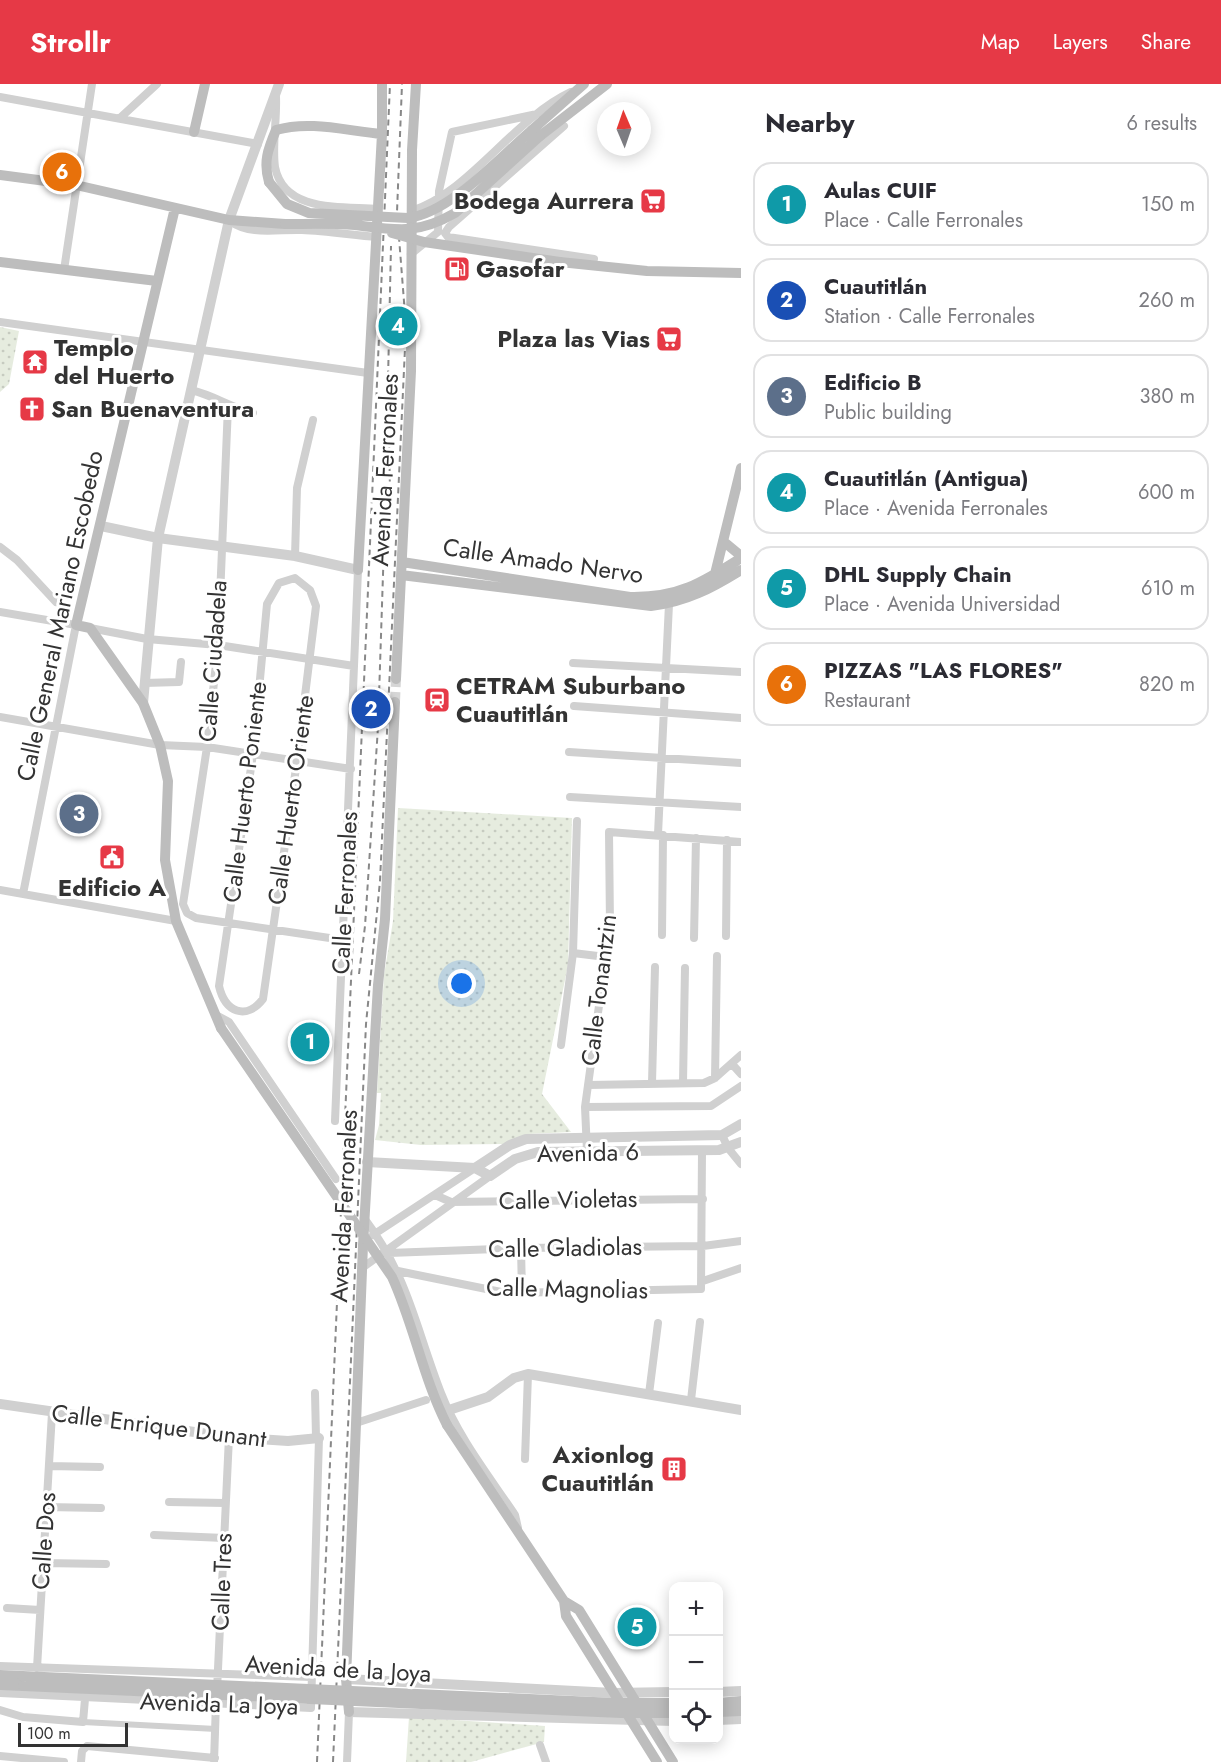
<!DOCTYPE html>
<html lang="en">
<head>
<meta charset="utf-8">
<style>
	body { margin:0; font-family:Jost,sans-serif; background:#f7f7f7; color:#2b2b33 }
	.controls { position:absolute; right:18px; bottom:18px; display:grid; overflow:hidden; border-radius:12px; box-shadow:0 3px 15px #0003 }
	.controls button { width:54px; height:54px; display:grid; place-items:center; padding:0; border:0; border-bottom:2px solid #e1e1e2; background:#fff; color:#2b2b33; font:30px sans-serif }
	.compass { position:absolute; left:597px; top:18px; width:54px; height:54px; border-radius:50%; background:#fff; box-shadow:0 3px 15px #0003; rotate:358deg }
	.scale { position:absolute; left:18px; bottom:15px; width:110px; box-sizing:border-box; padding-left:6px; border:3px solid #333; border-top:0; font-size:16px; line-height:21px; white-space:nowrap; color:#333; -webkit-text-stroke:4px #fff; paint-order:stroke }
	.you { position:absolute; left:462px; top:900px; width:21px; height:21px; margin:-15px; border:4px solid #fff; border-radius:50%; background:#1a73e8; box-shadow:0 0 0 9px #1a73e833 }
	.badge { display:grid; place-items:center; width:39px; height:39px; border-radius:50%; background:#e63946; color:#fff; font-size:20px; font-weight:700 }
	.pin { position:absolute; translate:-50% -50%; border:3px solid #fff; box-shadow:0 2px 6px #0006 }
	.list { margin:0; padding:0; list-style:none }
	h2 { display:flex; justify-content:space-between; align-items:center; height:78px; margin:0; padding:0 24px; font-size:26px }
	h2 small { font-size:20px; font-weight:400; color:#7c7c81 }
	.list li { display:grid; grid-template-columns:39px 1fr auto; gap:18px; align-items:center; box-sizing:border-box; height:84px; margin:0 12px 12px; padding:0 12px; border:2px solid #e1e1e2; border-radius:18px }
	.list b { display:block; font-size:22px; white-space:nowrap }
	.list p { margin:0; font-size:20px; white-space:nowrap; color:#7c7c81 }
	.list em { font-size:20px; font-style:normal; color:#7c7c81 }
	.icon { flex:none; width:33px; height:33px; fill:none; stroke:currentColor; stroke-width:2; stroke-linecap:round; stroke-linejoin:round }
	.map { position:relative; flex:none; width:741px; height:1678px; overflow:hidden }
	header { display:flex; align-items:center; gap:36px; box-sizing:border-box; height:84px; padding:0 30px; background:#e63946; color:#fff }
	header strong { font-size:28px }
	nav { display:flex; gap:33px; margin-inline-start:auto; font-size:21px }
	main { display:flex }
	aside { flex:1; background:#fff }
	.map>svg:first-child { display:block }
</style>
</head>
<body>
<header>
<strong>Strollr</strong>
<nav><a>Map</a><a>Layers</a><a>Share</a></nav>
</header>
<main>
<div class="map">
<svg width="741" height="1678" viewBox="0 0 741 1678">
	<defs>
		<pattern id="grass-dots" width="8" height="8" patternUnits="userSpaceOnUse" patternTransform="scale(1.5)"><rect width="8" height="8" fill="#e6ecdf"/><path d="M2 2h.1M6 6h.1" fill="none" stroke="#c6cbc0" stroke-width="1.8" stroke-linecap="round"/></pattern>
	</defs>
	<rect width="100%" height="100%" fill="#fff"/>
	<!-- grass -->
	<path fill="url(#grass-dots)" d="M0 243 19 247 9 300 0 308Z
		M398 724 572 734 568 881 542 1010 571 1048 528 1050 503 1060 421 1061 375 1056 379 1041 381 1009H377L384 891 393 837Z
		M409 1633 545 1642 544 1658 471 1678H406Z"/>
	<g fill="none" stroke-linecap="round" stroke-linejoin="round">
		<!-- secondary-tunnel -->
		<path stroke="#d6d6d6" stroke-width="10" stroke-dasharray="10 5" stroke-linecap="butt" d="M395 618 396 595"/>
		<!-- pedestrian -->
		<path stroke="#d0d0d0" stroke-width="6" d="M83 1638 216 1645"/>
		<!-- minor -->
		<path stroke="#d0d0d0" stroke-width="8" d="M0 13 258 60
			M276 13C277 36 272 61 275 83 284 129 342 122 378 125
			M120 34 157 0
			M564 42 449 143 445 149 448 153 594 175
			M411 127C468 110 513 35 571 8
			M230 137C250 152 278 145 302 146 327 147 352 151 377 153
			M411 170 438 148 439 107 452 48 537 30
			M64 186 92 0
			M0 238 368 289
			M191 306C215 312 230 323 253 329
			M228 322 218 561 207 663 183 820 187 829 196 834 343 856
			M0 463 17 476 56 518
			M295 472 297 404 313 336
			M295 494 310 506 316 522 297 677 263 915C246 937 225 928 219 902L253 670 267 520 279 499Z
			M0 528 76 541 23 810
			M90 544 147 555 218 561 354 582
			M573 579 741 588
			M144 599 179 598 181 578
			M574 622 741 634
			M0 633 160 661 207 663 351 685
			M569 668 741 679
			M570 713 741 723
			M658 750 669 520
			M0 806 176 837
			M662 851 663 751
			M726 852 727 756
			M694 854 696 754
			M573 869 606 873
			M216 931 229 938 336 1095
			M561 961 573 869 577 737
			M732 980 741 990
			M715 994 717 872
			M652 999 655 883
			M683 999 685 884
			M588 1001 704 999 715 994 741 971
			M585 1023 711 1022 741 1002
			M335 1037 358 486
			M722 1051 728 1064 741 1080
			M587 1067 585 1023 610 842 609 748 741 758
			M435 1111 451 1118 703 1115
			M364 1134C409 1194 415 1242 441 1309 458 1353 489 1392 515 1431L518 1444
			M373 1151 475 1084
			M521 1164 522 1209
			M389 1169 521 1164 703 1162 741 1157
			M362 1184 490 1092
			M398 1187 506 1209 701 1205 702 1067
			M703 1197 741 1184
			M315 1309 316 1353
			M649 1310 658 1239
			M691 1316 700 1238
			M356 1339 426 1316
			M525 1375 528 1290
			M49 1382 100 1383
			M169 1418 225 1419
			M46 1423 101 1424
			M154 1451 224 1454
			M43 1479 106 1480
			M7 1524 40 1526
			M0 1582 312 1593
			M37 1584 52 1329
			M217 1606 229 1353
			M0 1609 311 1624 319 1354
			M0 1626 23 1633 83 1638 85 1615
			M540 1661 546 1678
			M0 1672 64 1678
			M81 1678 82 1667 87 1662 215 1674
			M214 1678 216 1618
			M347 1678 349 1628"/>
		<!-- tertiary -->
		<path stroke="#d0d0d0" stroke-width="10" d="M101 442 158 454 295 472 358 486
			M143 619 158 454 229 136 279 0
			M367 1078 475 1084 490 1092 515 1075 538 1068 719 1066 741 1058
			M475 1084 510 1061 526 1055 722 1051 741 1040
			M0 1320 229 1353 288 1357 319 1354
			M449 1326 488 1313 514 1294 528 1290 741 1326
			M346 1595 613 1609 674 1608
			M718 1608 741 1607
			M349 1628 674 1637
			M718 1636 741 1635"/>
		<!-- secondary -->
		<path stroke="#bdbdbd" stroke-width="10" d="M532 46 584 0
			M194 48 205 0
			M540 52 607 0
			M0 91 76 101 229 136 285 140
			M269 98C263 78 268 65 276 46 310 36 347 47 382 50
			M175 124 76 541 90 544 143 619 160 661 168 697 165 776 176 837 221 944
			M0 178 157 197
			M560 178 647 187 741 189
			M723 457 741 472
			M402 478 630 513C678 514 702 499 741 474
			M358 486 382 50V0
			M401 491 651 522C686 518 712 504 741 486
			M714 494 741 384
			M396 595 411 287 412 66 416 0
			M447 1341 564 1517 566 1532 657 1678
			M564 1517 579 1526 673 1678
			M0 1591 22 1592
			M0 1601 23 1602
			M718 1619 741 1617
			M349 1628 346 1595 363 1161 378 901 385 835 395 618
			M718 1628 741 1627"/>
		<!-- rail -->
		<path stroke="#888" stroke-width="2" stroke-dasharray="6 4.5" stroke-linecap="butt" d="M390 408 388 296 391 162
			M359 890 365 842 378 643 386 399
			M317 1678 390 0
			M333 1678 366 940 380 797 406 243 397 128 402 0"/>
		<!-- secondary-bridge -->
		<path stroke="#bdbdbd" stroke-width="10" d="M269 98 287 120 309 129 408 134C450 129 499 74 532 46
			M285 140C308 140 332 139 355 141 396 146 417 151 455 129L540 52
			M392 149 424 158 560 178
			M221 944 392 1193C414 1241 423 1294 447 1341
			M22 1592 615 1619H674
			M23 1602 621 1629H674"/>
	</g>
	<!-- icons -->
	<defs>
		<symbol id="supermarket-square" viewBox="-11 -11 22 22"><rect x="-9" y="-9" width="18" height="18" rx="4" fill="#e63946" stroke="#fff"/><path d="M-6-5.5h2.5l.6 2H6L4.5 2H-2.5L-4.4-4H-6ZM-1.5 3.2a1.3 1.3 0 1 0 .1 0ZM3 3.2a1.3 1.3 0 1 0 .1 0Z" fill="#fff"/></symbol>
		<symbol id="fuel-square" viewBox="-11 -11 22 22"><rect x="-9" y="-9" width="18" height="18" rx="4" fill="#e63946" stroke="#fff"/><path d="M-5.5-6h7V0h2V4h1.3V-2.5L3-4.5l.8-.8L6-3V5H2.5V1h-1V6h-7ZM-4.2-4.7v3.2H.2V-4.7Z" fill="#fff"/></symbol>
		<symbol id="temple-square" viewBox="-11 -11 22 22"><rect x="-9" y="-9" width="18" height="18" rx="4" fill="#e63946" stroke="#fff"/><path d="M0-6L5-2H3V0L6.5 2.5H4V6H1.5V3h-3V6H-4V2.5H-6.5L-3 0V-2H-5Z" fill="#fff"/></symbol>
		<symbol id="church-square" viewBox="-11 -11 22 22"><rect x="-9" y="-9" width="18" height="18" rx="4" fill="#e63946" stroke="#fff"/><path d="M-1.2-6h2.4v3.5h3.3v2.4h-3.3V6h-2.4V-.1h-3.3v-2.4h3.3Z" fill="#fff"/></symbol>
		<symbol id="station-square" viewBox="-11 -11 22 22"><rect x="-9" y="-9" width="18" height="18" rx="4" fill="#e63946" stroke="#fff"/><path d="M-3-6H3Q5-6 5-4V2Q5 4 3 4L4.5 6H3L1.5 4h-3L-3 6H-4.5L-3 4Q-5 4-5 2V-4Q-5-6-3-6ZM-3.5-4v3h7v-3ZM-3.5 1v1.5H-2V1ZM2 1v1.5H3.5V1Z" fill="#fff"/></symbol>
		<symbol id="civic-square" viewBox="-11 -11 22 22"><rect x="-9" y="-9" width="18" height="18" rx="4" fill="#e63946" stroke="#fff"/><path d="M-.6-6.5H3V-4.5H.6V-3L4-1V1h2V6H-6V1h2V-1L-.6-3ZM-1.2 2.5V6h2.4V2.5Z" fill="#fff"/></symbol>
		<symbol id="building-square" viewBox="-11 -11 22 22"><rect x="-9" y="-9" width="18" height="18" rx="4" fill="#e63946" stroke="#fff"/><path d="M-4-6H4V6H1V3H-1V6H-4ZM-2.5-4.3h1.7v1.8h-1.7ZM.8-4.3h1.7v1.8H.8ZM-2.5-1h1.7V.8h-1.7ZM.8-1h1.7V.8H.8Z" fill="#fff"/></symbol>
	</defs>
	<g fill-rule="evenodd">
		<use href="#supermarket-square" x="638" y="102" width="30" height="30"/>
		<use href="#fuel-square" x="442" y="170" width="30" height="30"/>
		<use href="#supermarket-square" x="654" y="240" width="30" height="30"/>
		<use href="#temple-square" x="20" y="263" width="30" height="30"/>
		<use href="#church-square" x="17" y="310" width="30" height="30"/>
		<use href="#station-square" x="422" y="601" width="30" height="30"/>
		<use href="#civic-square" x="97" y="758" width="30" height="30"/>
		<use href="#building-square" x="659" y="1370" width="30" height="30"/>
	</g>
	<g text-anchor="middle" stroke-width="6" stroke-linejoin="round" paint-order="stroke">
		<!-- poi labels -->
		<g font-size="24" font-weight="bold" fill="#333" stroke="#fff" text-anchor="start">
			<text x="634" y="125" text-anchor="end">Bodega Aurrera</text>
			<text x="476" y="193">Gasofar</text>
			<text x="650" y="263" text-anchor="end">Plaza las Vias</text>
			<text x="54" y="272">Templo<tspan x="54" dy="28">del Huerto</tspan></text>
			<text x="51" y="333">San Buenaventura</text>
			<text x="456" y="610">CETRAM Suburbano<tspan x="456" dy="28">Cuautitlán</tspan></text>
			<text x="112" y="812" text-anchor="middle">Edificio A</text>
			<text x="654" y="1379" text-anchor="end">Axionlog<tspan x="654" dy="28">Cuautitlán</tspan></text>
		</g>
		<!-- street labels -->
		<g font-size="24" fill="#333" stroke="#fff">
			<text transform="translate(385 386) rotate(-87)" y="8">Avenida Ferronales</text>
			<text transform="translate(543 477) rotate(8)" y="8">Calle Amado Nervo</text>
			<text transform="translate(60 532) rotate(-78)" y="8">Calle General Mariano Escobedo</text>
			<text transform="translate(213 577) rotate(-86)" y="8">Calle Ciudadela</text>
			<text transform="translate(245 708) rotate(-83)" y="8">Calle Huerto Poniente</text>
			<text transform="translate(291 716) rotate(-82)" y="8">Calle Huerto Oriente</text>
			<text transform="translate(345 809) rotate(-87)" y="8">Calle Ferronales</text>
			<text transform="translate(599 906) rotate(-83)" y="8">Calle Tonantzin</text>
			<text transform="translate(588 1069) rotate(-1)" y="8">Avenida 6</text>
			<text transform="translate(568 1116) rotate(-1)" y="8">Calle Violetas</text>
			<text transform="translate(344 1122) rotate(-87)" y="8">Avenida Ferronales</text>
			<text transform="translate(565 1164) rotate(-1)" y="8">Calle Gladiolas</text>
			<text transform="translate(567 1205) rotate(1)" y="8">Calle Magnolias</text>
			<text transform="translate(159 1342) rotate(7)" y="8">Calle Enrique Dunant</text>
			<text transform="translate(44 1457) rotate(-86)" y="8">Calle Dos</text>
			<text transform="translate(222 1498) rotate(-88)" y="8">Calle Tres</text>
			<text transform="translate(338 1585) rotate(3)" y="8">Avenida de la Joya</text>
			<text transform="translate(219 1620) rotate(2)" y="8">Avenida La Joya</text>
		</g>
	</g>
</svg>
<div class="controls">
<button>+</button>
<button>−</button>
<button><svg class="icon" aria-label="locate" viewBox="0 0 24 24"><circle cx="12" cy="12" r="6"/><path d="M12 2v4M12 18v4M2 12h4M18 12h4"/></svg></button>
</div>
<svg class="compass" viewBox="-18 -18 36 36"><path d="M0-13l5 13h-10z" fill="#e53935"/><path d="M0 13l5-13h-10z" fill="#7c7c81"/></svg>
<div class="scale">100 m</div>
<div class="you"></div>
<div class="pin badge" style="left:310px;top:958px;background:#0f9aa8">1</div>
<div class="pin badge" style="left:371px;top:625px;background:#1a4fb4">2</div>
<div class="pin badge" style="left:79px;top:730px;background:#5c6f8a">3</div>
<div class="pin badge" style="left:398px;top:242px;background:#0f9aa8">4</div>
<div class="pin badge" style="left:637px;top:1543px;background:#0f9aa8">5</div>
<div class="pin badge" style="left:62px;top:88px;background:#e8710a">6</div>
</div>
<aside>
<h2>Nearby<small>6 results</small></h2>
<ul class="list">
<li><span class="badge" style="background:#0f9aa8">1</span><div><b>Aulas CUIF</b><p>Place · Calle Ferronales</p></div><em>150 m</em></li>
<li><span class="badge" style="background:#1a4fb4">2</span><div><b>Cuautitlán</b><p>Station · Calle Ferronales</p></div><em>260 m</em></li>
<li><span class="badge" style="background:#5c6f8a">3</span><div><b>Edificio B</b><p>Public building</p></div><em>380 m</em></li>
<li><span class="badge" style="background:#0f9aa8">4</span><div><b>Cuautitlán (Antigua)</b><p>Place · Avenida Ferronales</p></div><em>600 m</em></li>
<li><span class="badge" style="background:#0f9aa8">5</span><div><b>DHL Supply Chain</b><p>Place · Avenida Universidad</p></div><em>610 m</em></li>
<li><span class="badge" style="background:#e8710a">6</span><div><b>PIZZAS &quot;LAS FLORES&quot;</b><p>Restaurant</p></div><em>820 m</em></li>
</ul>
</aside>
</main>
</body>
</html>
